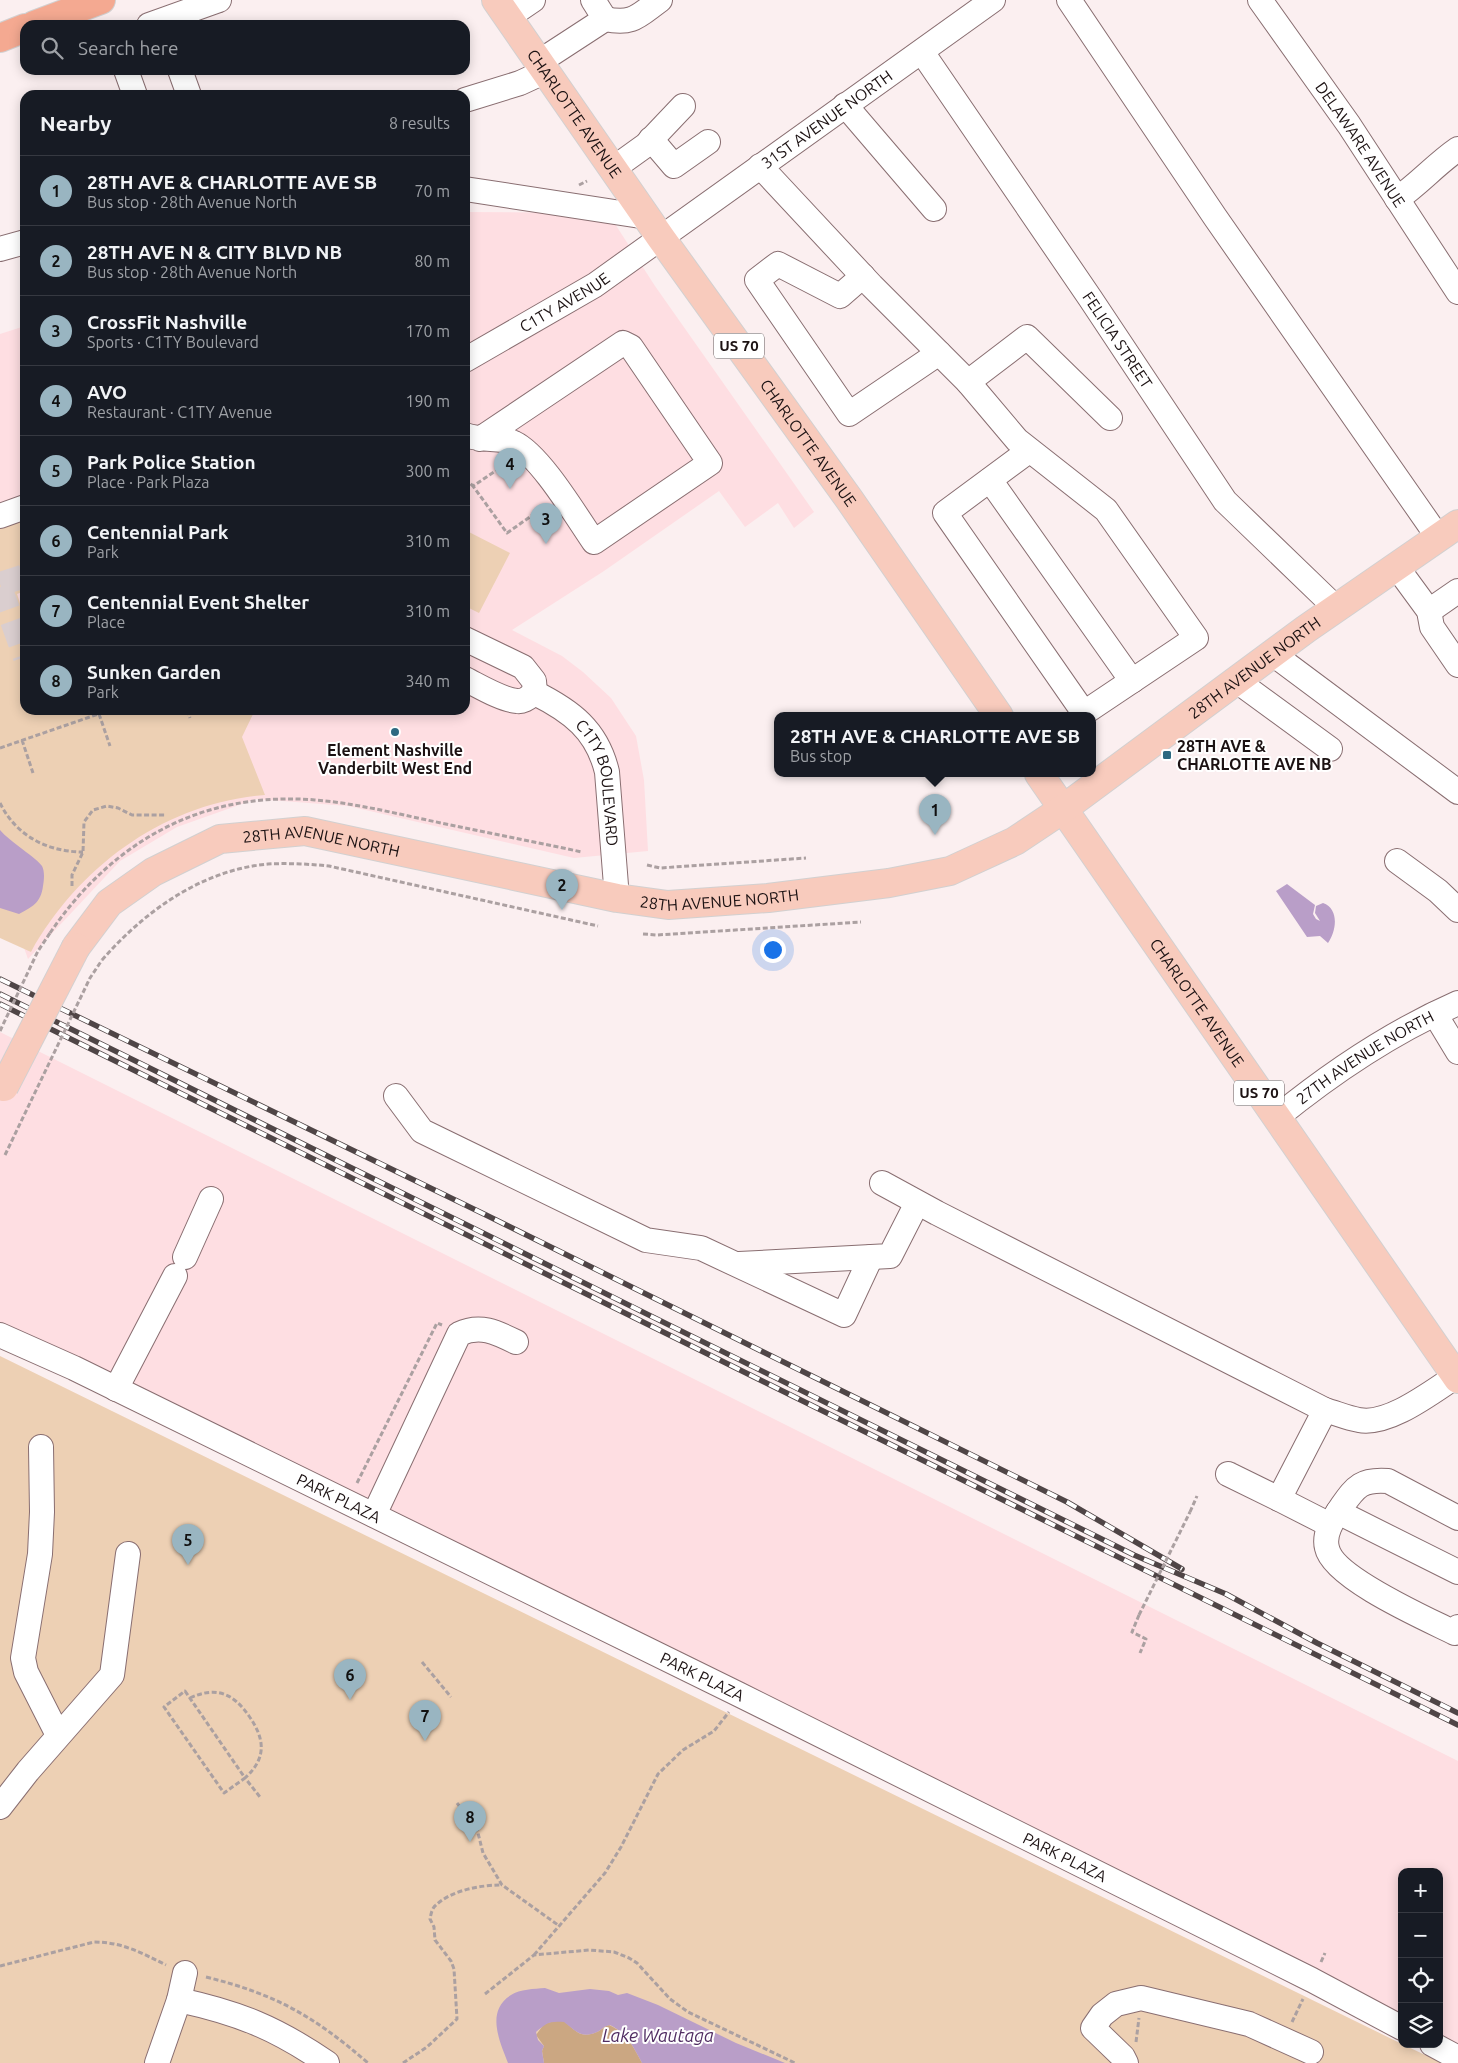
<!DOCTYPE html>
<html lang="en">
<head>
<meta charset="utf-8">
<style>
	body { margin:0; font-family:Ubuntu,sans-serif; background:#20242c; color:#f1f3f6 }
	.controls { position:absolute; right:15px; bottom:15px; display:grid; overflow:hidden; border-radius:10px; box-shadow:0 2px 12px #0003 }
	.controls button { width:45px; height:45px; display:grid; place-items:center; padding:0; border:0; border-bottom:1px solid #363941; background:#171b24; color:#f1f3f6; font:25px sans-serif }
	.you { position:absolute; left:772px; top:949px; width:18px; height:18px; margin:-12px; border:4px solid #fff; border-radius:50%; background:#1a73e8; box-shadow:0 0 0 8px #1a73e833 }
	.badge { display:grid; place-items:center; width:32px; height:32px; border-radius:50%; background:#99b5c1; color:#111; font-size:16px; font-weight:700 }
	.pin { position:absolute; translate:-50% -41px; filter:drop-shadow(0 1px 2px #0008) }
	.pin::after { content:''; position:absolute; top:26px; width:18px; height:15px; background:inherit; clip-path:polygon(0 0,100% 0,50% 100%) }
	.popup { position:absolute; left:774px; top:712px; width:322px; height:65px; box-sizing:border-box; display:grid; place-content:center; border-radius:10px; background:#171b24; filter:drop-shadow(0 1px 4px #0005); font-size:16px; white-space:nowrap; color:#9ea1a6 }
	.popup b { font-size:19px; color:#f1f3f6 }
	.popup::after { content:''; position:absolute; left:50%; top:100%; margin-left:-10px; border:10px solid transparent; border-top-color:#171b24 }
	.list { margin:0; padding:0; list-style:none }
	h2 { display:flex; justify-content:space-between; align-items:center; height:65px; margin:0; padding:0 20px; font-size:21px }
	h2 small { font-size:16px; font-weight:400; color:#9ea1a6 }
	.list li { display:grid; grid-template-columns:32px 1fr auto; gap:15px; align-items:center; box-sizing:border-box; height:70px; padding:0 20px; border-top:1px solid #363941 }
	.list b { display:block; font-size:19px; white-space:nowrap }
	.list p { margin:0; font-size:16px; white-space:nowrap; color:#9ea1a6 }
	.list em { font-size:16px; font-style:normal; color:#9ea1a6 }
	.icon { flex:none; width:28px; height:28px; fill:none; stroke:currentColor; stroke-width:2; stroke-linecap:round; stroke-linejoin:round }
	.map { position:relative; flex:none; width:1458px; height:2063px; overflow:hidden }
	.search { position:absolute; background:#171b24; box-shadow:0 2px 12px #0003; left:20px; top:20px; width:450px; height:55px; display:flex; align-items:center; gap:12px; box-sizing:border-box; padding:0 18px; border-radius:15px; color:#9ea1a6; font-size:19px }
	.panel { position:absolute; background:#171b24; box-shadow:0 2px 12px #0003; left:20px; top:90px; width:450px; height:625px; border-radius:15px }
	.map>svg:first-child { display:block }
</style>
</head>
<body>
<div class="map">
<svg width="1458" height="2063" viewBox="0 0 1458 2063">
	<rect width="100%" height="100%" fill="#fbeff0"/>
	<!-- built -->
	<path fill="#fedee2" d="M465 212 608 213 655 286 814 512 794 528 778 503 745 527 719 491 604 571 512 630 562 656 583 672 611 698 636 736 644 780 648 851 574 858 348 806 256 799 177 827 120 861 28 959 0 881V334L25 326V710H465Z
		M0 1032 1458 1761V2058L1439 2044V1872H1402V2028L0 1335Z"/>
	<!-- green -->
	<path fill="#edd0b4" d="M25 518V591L17 594 25 618V710H255L242 737 265 795C165 803 79 866 31 952L0 938V527Z
		M465 530 510 553 479 613 465 606Z
		M0 1356 1402 2044 1442 2063H0Z"/>
	<!-- forest -->
	<path fill="#cba782" d="M554 2021H564C576 2031 581 2040 599 2031 603 2028 605 2026 609 2025 627 2033 633 2046 642 2063H544L542 2051 544 2046 536 2035 544 2024Z"/>
	<!-- water -->
	<path fill="#b99ec8" d="M0 830C10 842 37 858 42 866 45 872 44 880 43 886 41 903 32 907 19 914L0 908Z
		M1287 884 1315 905 1313 914 1316 919 1320 921 1315 913 1316 906 1323 903C1340 909 1336 932 1328 943L1320 936 1307 937 1276 891Z
		M545 1988 559 1993 590 1989 609 1991 618 1995 627 1993 658 2005 736 2043 785 2063H642C633 2046 627 2033 610 2025 605 2026 603 2028 599 2031 582 2040 576 2031 564 2022 548 2021 547 2023 536 2032L538 2040 544 2046 542 2051 544 2063H508C500 2042 485 2011 511 1995 520 1989 534 1989 545 1988Z"/>
	<g fill="none" stroke-linecap="round" stroke-linejoin="round">
		<!-- minor-tunnel -->
		<path stroke="#dacecf" stroke-width="24" stroke-dasharray="24 12" stroke-linecap="butt" d="M0 584 25 576
			M0 587 25 657"/>
		<defs>
			<g id="minor">
				<path d="M1069 0 1215 217 1438 537"/>
				<path id="s1" d="M1260 0 1349 125 1458 292"/>
				<path d="M508 17 533 0"/>
				<path d="M605 19C633 25 638 16 660 0"/>
				<path d="M149 25 219 0"/>
				<path id="s2" d="M922 52 1090 298 1225 501 1336 608"/>
				<path d="M539 62 605 19 593 0"/>
				<path d="M126 70 135 95"/>
				<path d="M180 70 189 95"/>
				<path d="M465 100 520 83 546 71"/>
				<path d="M845 105 934 209"/>
				<path d="M651 139 674 166 708 142"/>
				<path d="M760 166 872 286 968 382 1017 440 1106 510 1196 638 1084 713 945 513 1030 450"/>
				<path d="M614 168 646 145 683 106"/>
				<path d="M465 189 647 217"/>
				<path d="M1397 199C1419 184 1436 164 1458 149"/>
				<path d="M0 249 25 242"/>
				<path d="M863 276 840 296 778 264 757 280 849 414 939 353"/>
				<path id="s3" d="M465 360 595 285 993 0"/>
				<path d="M968 382 1027 337 1110 418"/>
				<path d="M465 435C480 441 503 437 514 443 540 455 576 516 594 542L710 463 631 347 623 343 480 439"/>
				<path d="M990 480 1132 681"/>
				<path d="M0 516 25 507"/>
				<path d="M1396 566 1429 611 1432 627 1458 665"/>
				<path d="M1429 611 1458 591"/>
				<path d="M465 639 523 667 534 681 535 693"/>
				<path d="M1273 654 1458 792"/>
				<path d="M465 679C479 686 502 700 517 701 524 702 529 697 535 693"/>
				<path d="M1237 681 1330 749"/>
				<path id="s4" d="M535 693C571 711 597 730 607 772L617 898"/>
				<path d="M1397 861 1438 891 1458 910"/>
				<path d="M1435 1014 1458 1052"/>
				<path d="M396 1096 422 1131 646 1240 701 1248 844 1315 871 1257"/>
				<path id="s5" d="M1276 1118C1331 1073 1392 1032 1458 1003"/>
				<path d="M882 1183 937 1213 1325 1410C1336 1413 1347 1418 1359 1420 1389 1426 1433 1391 1458 1375"/>
				<path d="M185 1257 211 1199"/>
				<path d="M739 1264 890 1256 917 1203"/>
				<path id="s6" d="M0 1335 74 1368 738 1694 1312 1980 1402 2028"/>
				<path d="M116 1389 175 1276"/>
				<path d="M1325 1410 1279 1499 1330 1525"/>
				<path d="M41 1447 42 1512 40 1554 23 1658 26 1672 58 1735"/>
				<path d="M1228 1474 1279 1499"/>
				<path d="M1338 1512 1458 1572"/>
				<path d="M374 1515 459 1334C480 1324 496 1332 516 1342"/>
				<path d="M1458 1518 1388 1481C1362 1479 1356 1486 1342 1506 1334 1518 1323 1533 1327 1548 1333 1578 1427 1619 1455 1633L1458 1627"/>
				<path d="M0 1807 28 1771 112 1675 128 1554"/>
				<path d="M179 2000C239 2013 276 2028 327 2063"/>
				<path d="M1432 2044 1458 2058"/>
				<path d="M157 2063 179 2000 185 1973"/>
				<path d="M1126 2063 1123 2057 1093 2028 1102 2015 1116 2004 1141 1998 1249 2024 1311 2052"/>
			</g>
			<g id="major">
				<path id="s7" d="M496 0 661 238 849 499 999 716"/>
				<path id="s8" d="M1039 774 1458 1379"/>
				<path id="s9" d="M76 947 109 903 153 872 220 839 305 831 617 898 668 905 768 898 889 883 950 871 1015 841 1063 809 1306 629 1458 524"/>
			</g>
			<path id="highway" d="M34 25 101 0
				M0 38 25 28"/>
		</defs>
		<!-- minor casing -->
		<use href="#minor" stroke="#896e71" stroke-width="26"/>
		<!-- major casing -->
		<use href="#major" stroke="#d2d0d0" stroke-width="30"/>
		<!-- highway casing -->
		<use href="#highway" stroke="#d2d0d0" stroke-width="30"/>
		<!-- path -->
		<path stroke="#aba0a1" stroke-width="3" stroke-dasharray="5 2.5" stroke-linecap="butt" d="M579 185 587 181
			M506 464 473 486 507 533 544 507
			M465 479 473 486
			M187 710 190 718
			M99 714 110 746
			M22 740 33 773
			M0 748 110 710
			M0 803C16 836 48 852 83 852
			M647 865 660 868 806 858
			M72 886V875L83 852 84 822 93 810 107 806 118 808 132 815H165
			M50 933C105 852 184 800 285 799 333 798 380 810 427 820 478 831 530 841 582 852
			M643 934 657 935 861 922
			M102 960C144 912 201 870 268 864 288 863 309 864 329 866L598 926
			M357 1483 437 1323 442 1325
			M1190 1512 1197 1496
			M1139 1615 1132 1632 1146 1639 1140 1653
			M422 1662 451 1697
			M185 1691 245 1778 224 1793 164 1707Z
			M190 1698C216 1686 233 1693 249 1716 265 1739 267 1758 245 1778L260 1797
			M457 1803 477 1829 483 1853 502 1885 558 1925
			M534 1955 605 1873 621 1847 658 1774 683 1750 714 1731 729 1712
			M1321 1962 1325 1953
			M0 1966 94 1942C122 1942 142 1953 166 1965
			M206 1977C275 1994 314 2016 368 2063
			M485 1994 534 1955 589 1950 614 1952 629 1958 637 1963 670 1999 688 2012 795 2063
			M1292 2022 1303 1999
			M1136 2042 1139 2018
			M403 2063 427 2047 457 2019 454 1969 451 1961 435 1940 434 1927 430 1919C431 1914 432 1908 436 1905 452 1890 481 1885 502 1885"/>
		<!-- minor -->
		<use href="#minor" stroke="#fff" stroke-width="24"/>
		<!-- major -->
		<use href="#major" stroke="#f8cbbd" stroke-width="28"/>
		<!-- highway -->
		<use href="#highway" stroke="#f4a991" stroke-width="28"/>
		<defs>
			<path id="rail" d="M0 979 486 1215 1067 1502 1182 1569
				M0 994 1134 1555 1226 1594 1317 1643 1458 1713
				M0 1004 1458 1725"/>
		</defs>
		<!-- rail casing -->
		<use href="#rail" stroke="#4f4546" stroke-width="5.5"/>
		<!-- rail -->
		<use href="#rail" stroke="#fff" stroke-width="4" stroke-dasharray="11" stroke-linecap="butt"/>
		<defs>
			<path id="major-bridge" d="M4 1087 76 947"/>
		</defs>
		<!-- major-bridge casing -->
		<use href="#major-bridge" stroke="#d2d0d0" stroke-width="30" stroke-linecap="butt"/>
		<!-- path-bridge -->
		<path stroke="#aba0a1" stroke-width="3" stroke-dasharray="5 2.5" stroke-linecap="butt" d="M0 1031 38 951 50 933
			M5 1155 90 978 102 960
			M1139 1615 1190 1512"/>
		<!-- major-bridge -->
		<use href="#major-bridge" stroke="#f8cbbd" stroke-width="28"/>
	</g>
	<!-- markers -->
	<g fill="#2e6981" stroke="#fff" stroke-width="2">
		<circle cx="395" cy="732" r="5"/>
		<rect x="1162" y="750" width="10" height="10" rx="2.5"/>
	</g>
	<g text-anchor="middle" stroke-width="4" stroke-linejoin="round" paint-order="stroke">
		<!-- shield labels -->
		<g fill="#fff" stroke="#60595a" stroke-width="1">
			<rect x="714" y="333.5" width="50" height="25" rx="4"/>
			<rect x="1234" y="1080.5" width="50" height="25" rx="4"/>
		</g>
		<g font-size="15" font-weight="bold" fill="#1c1213">
			<text x="739" y="351">US 70</text>
			<text x="1259" y="1098">US 70</text>
		</g>
		<!-- street labels -->
		<g font-size="16" fill="#1c1213" stroke="#fff">
			<text dy="6" stroke="none"><textPath href="#s7" startOffset="138">CHARLOTTE AVENUE</textPath></text>
			<text dy="6" stroke="none"><textPath href="#s3" startOffset="435">31ST AVENUE NORTH</textPath></text>
			<text dy="6" stroke="none"><textPath href="#s1" startOffset="176">DELAWARE AVENUE</textPath></text>
			<text dy="6" stroke="none"><textPath href="#s3" startOffset="115">C1TY AVENUE</textPath></text>
			<text dy="6" stroke="none"><textPath href="#s2" startOffset="348">FELICIA STREET</textPath></text>
			<text dy="6" stroke="none"><textPath href="#s7" startOffset="542">CHARLOTTE AVENUE</textPath></text>
			<text dy="6" stroke="none"><textPath href="#s9" startOffset="1291">28TH AVENUE NORTH</textPath></text>
			<text dy="6" stroke="none"><textPath href="#s4" startOffset="119">C1TY BOULEVARD</textPath></text>
			<text dy="6" stroke="none"><textPath href="#s9" startOffset="286">28TH AVENUE NORTH</textPath></text>
			<text dy="6" stroke="none"><textPath href="#s9" startOffset="691">28TH AVENUE NORTH</textPath></text>
			<text dy="6" stroke="none"><textPath href="#s8" startOffset="278">CHARLOTTE AVENUE</textPath></text>
			<text dy="6" stroke="none"><textPath href="#s5" startOffset="108">27TH AVENUE NORTH</textPath></text>
			<text dy="6" stroke="none"><textPath href="#s6" startOffset="376">PARK PLAZA</textPath></text>
			<text dy="6" stroke="none"><textPath href="#s6" startOffset="781">PARK PLAZA</textPath></text>
			<text dy="6" stroke="none"><textPath href="#s6" startOffset="1186">PARK PLAZA</textPath></text>
		</g>
		<!-- poi labels -->
		<g font-size="16" font-weight="bold" fill="#1c1213" stroke="#fff" text-anchor="start">
			<text x="1177" y="752">28TH AVE &amp;<tspan x="1177" dy="18">CHARLOTTE AVE NB</tspan></text>
			<text x="395" y="756" text-anchor="middle">Element Nashville<tspan x="395" dy="18">Vanderbilt West End</tspan></text>
		</g>
		<!-- water labels -->
		<g font-size="18" font-style="italic" fill="#512e63" stroke="#fff">
			<text x="658" y="2042">Lake Wautaga</text>
		</g>
	</g>
</svg>
<div class="controls">
<button>+</button>
<button>−</button>
<button><svg class="icon" aria-label="locate" viewBox="0 0 24 24"><circle cx="12" cy="12" r="6"/><path d="M12 2v4M12 18v4M2 12h4M18 12h4"/></svg></button>
<button><svg class="icon" aria-label="layers" viewBox="0 0 24 24"><path d="M12 4l9 5-9 5-9-5zM3 14l9 5 9-5"/></svg></button>
</div>
<div class="you"></div>
<div class="pin badge" style="left:935px;top:835px">1</div>
<div class="popup"><b>28TH AVE &amp; CHARLOTTE AVE SB</b>Bus stop</div>
<div class="pin badge" style="left:562px;top:910px">2</div>
<div class="pin badge" style="left:546px;top:544px">3</div>
<div class="pin badge" style="left:510px;top:489px">4</div>
<div class="pin badge" style="left:188px;top:1565px">5</div>
<div class="pin badge" style="left:350px;top:1700px">6</div>
<div class="pin badge" style="left:425px;top:1741px">7</div>
<div class="pin badge" style="left:470px;top:1842px">8</div>
<div class="search"><svg class="icon" aria-label="search" viewBox="0 0 24 24"><circle cx="10" cy="10" r="6"/><path d="M15 15l6 6"/></svg>Search here</div>
<section class="panel">
<h2>Nearby<small>8 results</small></h2>
<ul class="list">
<li><span class="badge">1</span><div><b>28TH AVE &amp; CHARLOTTE AVE SB</b><p>Bus stop · 28th Avenue North</p></div><em>70 m</em></li>
<li><span class="badge">2</span><div><b>28TH AVE N &amp; CITY BLVD NB</b><p>Bus stop · 28th Avenue North</p></div><em>80 m</em></li>
<li><span class="badge">3</span><div><b>CrossFit Nashville</b><p>Sports · C1TY Boulevard</p></div><em>170 m</em></li>
<li><span class="badge">4</span><div><b>AVO</b><p>Restaurant · C1TY Avenue</p></div><em>190 m</em></li>
<li><span class="badge">5</span><div><b>Park Police Station</b><p>Place · Park Plaza</p></div><em>300 m</em></li>
<li><span class="badge">6</span><div><b>Centennial Park</b><p>Park</p></div><em>310 m</em></li>
<li><span class="badge">7</span><div><b>Centennial Event Shelter</b><p>Place</p></div><em>310 m</em></li>
<li><span class="badge">8</span><div><b>Sunken Garden</b><p>Park</p></div><em>340 m</em></li>
</ul>
</section>
</div>
</body>
</html>
